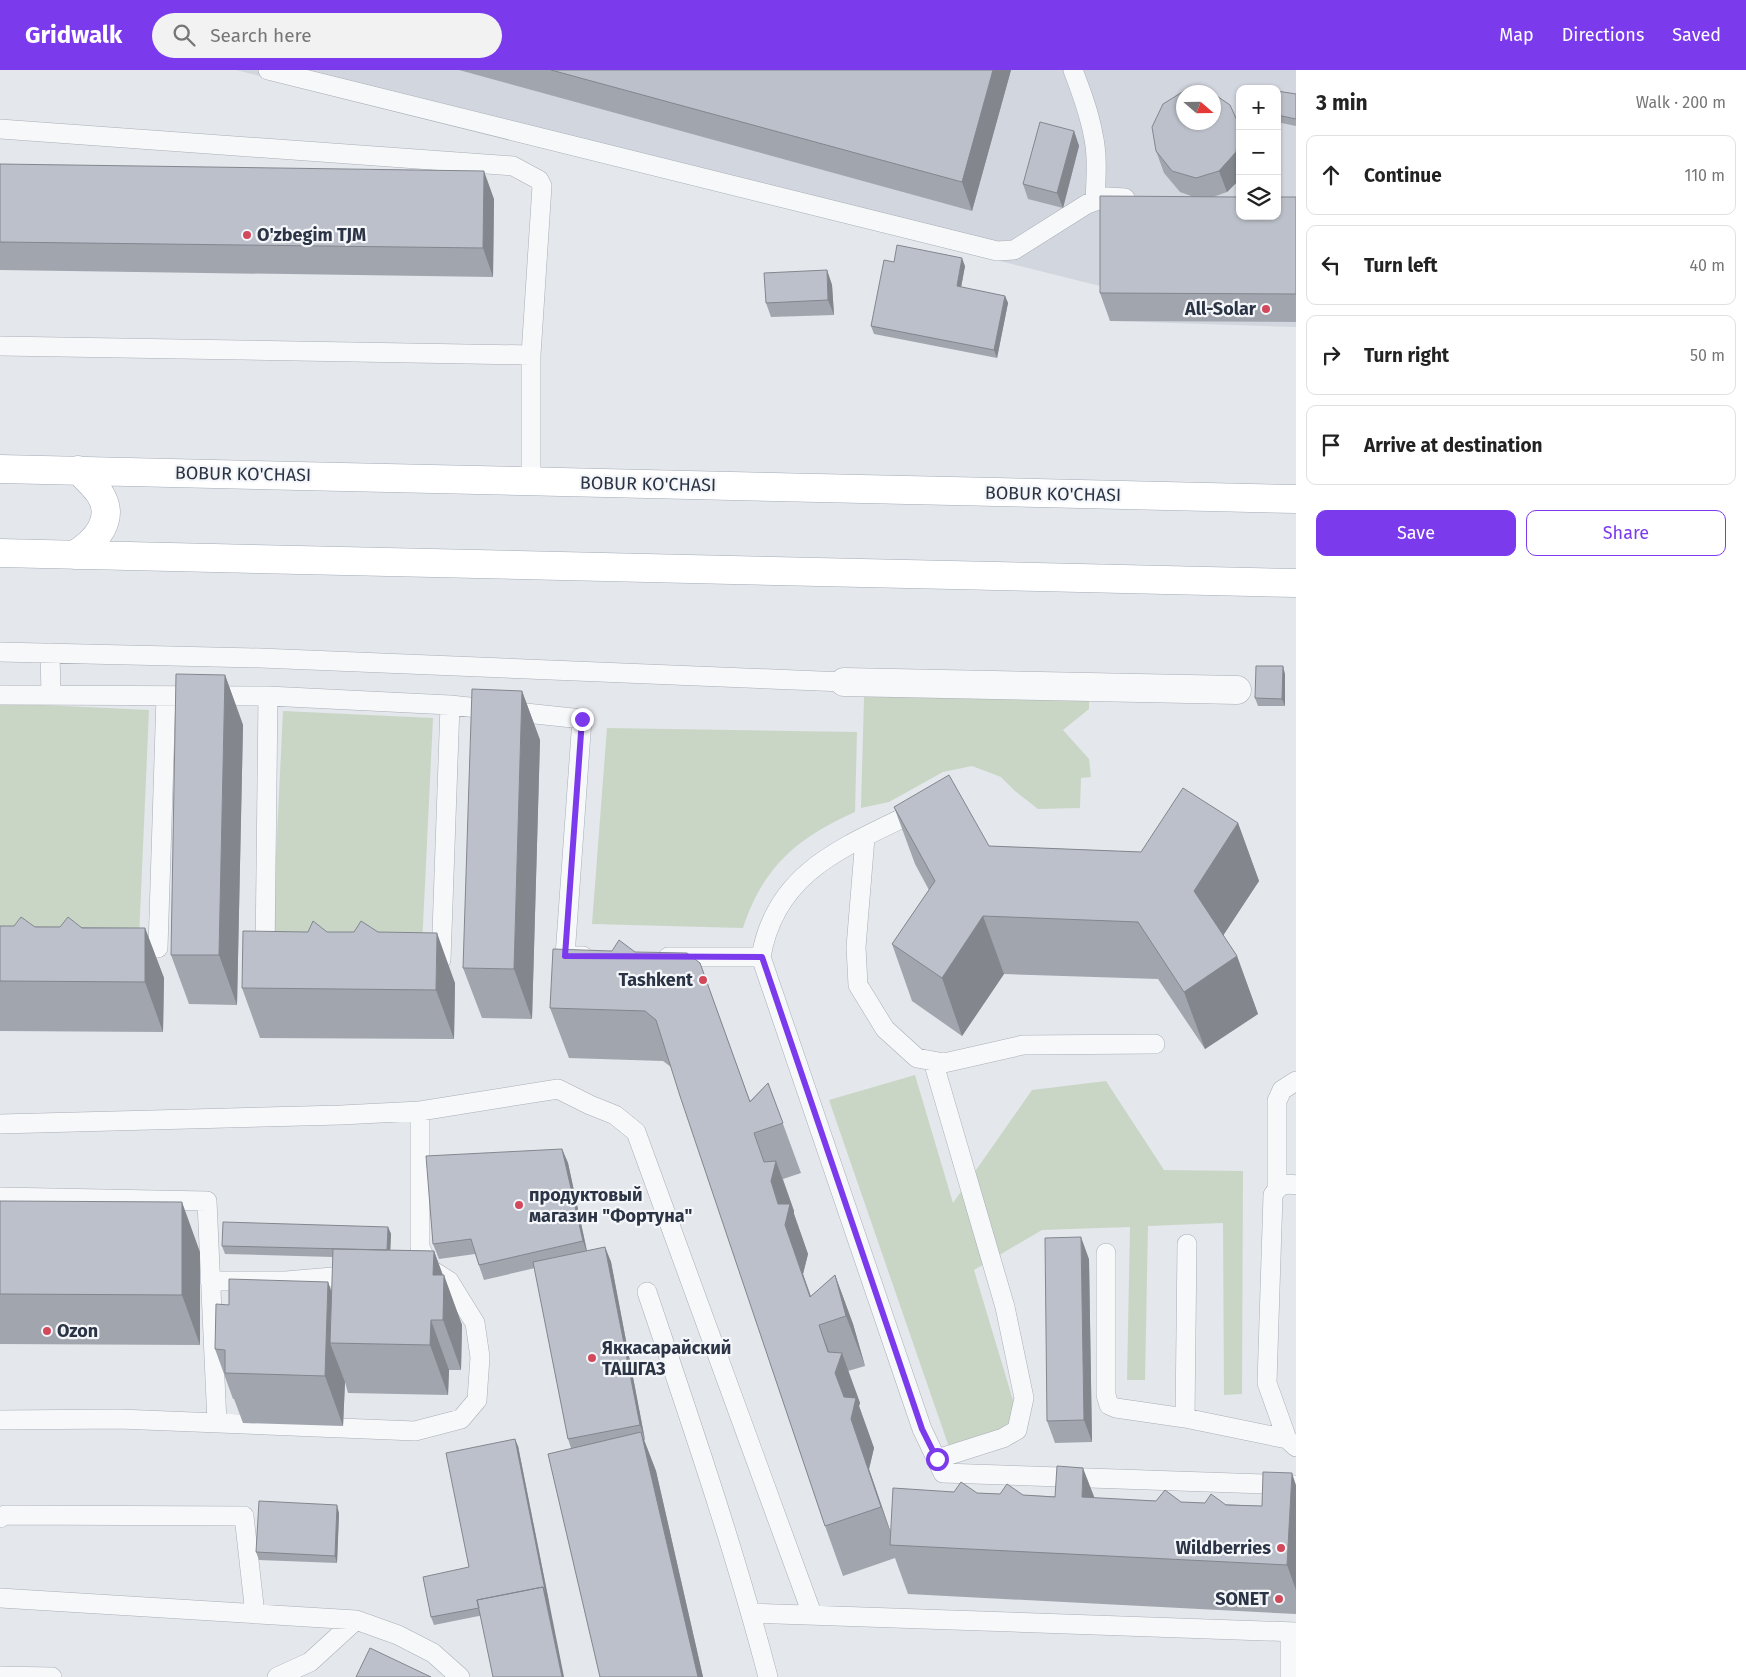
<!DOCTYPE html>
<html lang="en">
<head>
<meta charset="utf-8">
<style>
	body { margin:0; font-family:"Fira Sans",sans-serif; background:#f2f2f2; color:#222 }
	.controls { position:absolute; right:15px; top:15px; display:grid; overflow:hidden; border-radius:10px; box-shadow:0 1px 4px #0004 }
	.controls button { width:45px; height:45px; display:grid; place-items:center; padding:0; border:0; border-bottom:1px solid #e0e0e0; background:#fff; color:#222; font:25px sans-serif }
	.compass { position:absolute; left:1176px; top:15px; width:45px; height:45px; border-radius:50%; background:#fff; box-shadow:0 1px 4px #0004; rotate:110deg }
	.stop { position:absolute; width:15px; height:15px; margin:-11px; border:4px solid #7c3aed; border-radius:50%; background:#fff }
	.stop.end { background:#7c3aed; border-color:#fff; box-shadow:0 1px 5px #0008 }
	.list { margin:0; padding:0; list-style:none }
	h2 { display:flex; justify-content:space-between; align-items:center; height:65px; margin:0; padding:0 20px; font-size:21px }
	h2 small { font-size:16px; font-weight:400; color:#767676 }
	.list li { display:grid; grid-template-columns:32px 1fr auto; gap:15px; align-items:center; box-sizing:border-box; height:80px; margin:0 10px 10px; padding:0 10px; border:1px solid #e0e0e0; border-radius:10px }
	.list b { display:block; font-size:19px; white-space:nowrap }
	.list em { font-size:16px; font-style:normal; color:#767676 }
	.actions { display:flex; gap:10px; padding:15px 20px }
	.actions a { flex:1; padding:11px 0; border:1px solid #7c3aed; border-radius:10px; text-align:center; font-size:18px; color:#7c3aed }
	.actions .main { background:#7c3aed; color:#fff }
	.icon { flex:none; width:28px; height:28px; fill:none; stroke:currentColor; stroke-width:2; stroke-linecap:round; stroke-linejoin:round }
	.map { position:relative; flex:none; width:1296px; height:1607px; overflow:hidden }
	header { display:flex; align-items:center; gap:30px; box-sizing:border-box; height:70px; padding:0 25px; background:#7c3aed; color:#fff }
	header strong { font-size:24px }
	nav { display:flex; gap:28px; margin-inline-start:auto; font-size:18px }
	.search { width:350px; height:45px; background:#f2f2f2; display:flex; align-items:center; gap:12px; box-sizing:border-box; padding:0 18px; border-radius:28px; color:#767676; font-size:19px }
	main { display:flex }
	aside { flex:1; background:#fff }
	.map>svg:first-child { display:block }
</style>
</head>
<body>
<header>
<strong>Gridwalk</strong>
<div class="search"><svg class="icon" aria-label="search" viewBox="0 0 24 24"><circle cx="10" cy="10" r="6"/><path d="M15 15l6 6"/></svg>Search here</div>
<nav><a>Map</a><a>Directions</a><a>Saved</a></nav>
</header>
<main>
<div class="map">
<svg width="1296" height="1607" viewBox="0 0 1296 1607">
	<rect width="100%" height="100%" fill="#e4e7ec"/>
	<!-- built -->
	<path fill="#d2d6de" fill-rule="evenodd" d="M236 0H1296V257L1110 251 1104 217ZM1240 19H1277V146H1240ZM1184 22H1214V52H1184Z"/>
	<!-- green -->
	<path fill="#c9d6c5" d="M864 627H1089V639L1063 660 1089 689 1091 707 1081 708 1080 738 1038 739 1015 721 1001 707 972 696 943 702 889 732 861 738Z
		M0 633 149 640 139 868 0 862Z
		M283 641 433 648 422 876 272 870Z
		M607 658 857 662 855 742C797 768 763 797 743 858L592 854Z
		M915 1005 953 1133 1032 1020 1106 1011 1164 1100 1243 1101 1242 1324 1224 1325 1223 1153 1148 1156 1145 1310H1127L1130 1157 1042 1160 974 1200 1020 1354 950 1380 829 1030Z"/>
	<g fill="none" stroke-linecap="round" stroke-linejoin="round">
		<defs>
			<path id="lane" d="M268 0 997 181 1014 180 1087 134 1107 127 1125 128
				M1073 0C1081 21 1089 42 1093 64 1098 86 1096 109 1095 131
				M0 59 513 96 539 110 542 116 531 285V411
				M0 276 531 285
				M0 582 260 588 844 612
				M50 583 51 625
				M0 625 268 626 450 635 582 649 565 886H583
				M865 768 856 877 858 915 885 959 917 988 944 993 1023 975 1155 974
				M127 878H158L166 626
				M265 884 268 626
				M668 887H761C776 798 850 775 921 739
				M761 887 922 1359 943 1403 1296 1415
				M430 890H441L450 635
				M933 991 1005 1237 1024 1328 1017 1360 1003 1368 937 1389
				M0 1054 341 1045 420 1041 558 1019 590 1035 615 1045 636 1062 812 1544
				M1296 1115C1285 1113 1279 1115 1273 1125L1267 1313 1287 1369 1296 1377
				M1277 1118V1031L1282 1020 1296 1011
				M0 1127 207 1131 217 1353
				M1187 1174 1185 1348 1287 1369
				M1106 1183V1325L1109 1335 1116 1338 1185 1348
				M210 1211H286L356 1205
				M647 1222C690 1350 734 1477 768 1607
				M0 1350 119 1349 415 1361 461 1349 477 1330 480 1287 475 1253 449 1211 430 1199 420 1177V1041
				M0 1448 5 1445 244 1446 255 1544
				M0 1528 356 1550 398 1565 433 1583 460 1607
				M751 1543 1296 1562
				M0 1606 52 1607
				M277 1607 310 1592 356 1550
				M1290 1607V1562"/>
			<path id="street" d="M844 612 1237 620"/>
			<path id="primary" d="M0 399 1296 429
				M0 483 1296 513
				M74 485C96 472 116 449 100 424 94 415 86 408 78 400"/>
		</defs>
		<!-- lane casing -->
		<use href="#lane" stroke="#a9aeb7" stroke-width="20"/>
		<!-- street casing -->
		<use href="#street" stroke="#a9aeb7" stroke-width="29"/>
		<!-- primary casing -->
		<use href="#primary" stroke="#a3abb8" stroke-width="29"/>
		<!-- lane -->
		<use href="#lane" stroke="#f7f8fa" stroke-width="19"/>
		<!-- street -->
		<use href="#street" stroke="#f7f8fa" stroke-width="28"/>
		<!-- primary -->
		<use href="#primary" stroke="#fff" stroke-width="28"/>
	</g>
	<!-- wall -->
	<path fill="#a1a5ae" d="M459 0H1011L972 141Z
		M1277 21 1296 24V56L1277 52Z
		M1240 57V109L1227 122 1213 127H1296V252L1110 251 1100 223 1194 127 1180 122 1164 103 1156 81Z
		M1074 61 1079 76 1063 138 1028 129 1023 114Z
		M0 94 494 129 493 207 0 200Z
		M894 192 965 196 961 217 1005 226 1008 233 997 288 874 264 871 256Z
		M827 200 832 215 834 245 771 247 766 233Z
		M1285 604V636H1258L1255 628Z
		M225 605 243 655 237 935 189 934 171 885Z
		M522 621 540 670 532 949 482 948 463 898Z
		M894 737 989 776 1141 782 1238 753 1259 811 1223 865 1237 886 1258 944 1205 979 1158 909 1004 904 962 966 912 931 892 874 929 820 915 794Z
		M0 856 145 858 164 908 163 962 0 961Z
		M327 862 455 913 454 969 260 968 242 918Z
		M635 882 700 893 750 1031 768 1013 801 1103 783 1109 794 1141V1144L808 1184 803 1204 811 1226 835 1205 853 1254 865 1296 848 1301 860 1333 859 1336 874 1378 869 1399 891 1463 977 1423 1094 1428 1262 1436 1296 1415V1544L908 1524 895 1488 843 1506 825 1456 671 997 663 991 569 988 550 938Z
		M562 1079 568 1093 587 1181 605 1177 611 1192 645 1370H644L656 1401 703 1607H600L571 1378 568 1369 535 1198 484 1210 475 1184 439 1189 433 1174Z
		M0 1131 200 1182V1275L0 1274Z
		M388 1157 391 1164 390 1180 434 1181 462 1255 461 1300H449L448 1325 348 1323 345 1312 343 1356 243 1353 234 1329H233L215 1279 229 1235 328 1212 332 1223 333 1187 225 1184 222 1176Z
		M1089 1189 1092 1372 1055 1373 1047 1351Z
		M518 1376 549 1532 434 1555 431 1547 469 1497Z
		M339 1443 337 1493 259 1490 256 1482Z"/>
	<!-- shaded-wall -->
	<path fill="#83868d" d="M993 0H1011L972 141 962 112Z
		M1240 57V109L1227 122 1219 101Z
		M1074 61 1079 76 1063 138 1057 123Z
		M484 101 494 129 493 207 483 178Z
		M962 188 965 196 960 223 957 216Z
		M827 200 832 215 834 245 828 230Z
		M1005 226 1008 233 997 288 994 280Z
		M1283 596 1285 604V636L1282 629Z
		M225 605 243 655 237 935 219 885Z
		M522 621 540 670 532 949 514 899Z
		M1238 753 1259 811 1215 878 1194 821Z
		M983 846 1004 904 962 966 942 908Z
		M145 858 164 908 163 962 145 912Z
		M437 863 455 913 454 969 436 920Z
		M1237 886 1258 944 1205 979 1184 922Z
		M562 1079 568 1093 588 1186 583 1171Z
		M776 1091 794 1141V1144L808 1184 803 1204 820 1255 785 1155 771 1111Z
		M182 1132 200 1182V1275L182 1225Z
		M388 1157 391 1164 390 1188 387 1181Z
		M1081 1167 1089 1189 1092 1372 1084 1350Z
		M605 1177 611 1192 645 1370 640 1355Z
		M434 1181 444 1209V1205L462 1255 461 1300 443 1250 433 1205Z
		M835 1205 853 1254 865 1296 846 1246Z
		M328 1212 346 1262 330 1273 345 1312 343 1356 325 1306Z
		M431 1250 449 1300 448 1325 430 1275Z
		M819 1255 836 1301 842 1283 860 1333 859 1336 874 1378 869 1399 895 1475 881 1437Z
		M641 1362 656 1401 703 1607H698Z
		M515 1369 518 1376 564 1607H562L543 1517Z
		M1083 1398 1102 1447 1082 1427Z
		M1292 1403 1296 1415V1520L1287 1495Z
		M337 1435 339 1443 337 1493 335 1486Z"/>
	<!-- building -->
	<path fill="#bbc0ca" stroke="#83868d" d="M551 0H993L962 112Z
		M1184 21H1209L1211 22H1184V52H1214V24L1230 35 1240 57 1236 82 1219 101 1196 108 1172 101 1156 81 1152 57 1163 34Z
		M1277 21 1296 24V49L1277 45Z
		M1040 52 1074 61 1057 123 1023 114Z
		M0 94 484 101 483 178 0 172Z
		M1100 126 1240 127V146H1277V127H1296V224L1100 223Z
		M897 175 962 188 957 216 1005 226 994 280 871 256 884 190 894 192Z
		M827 200 828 230 766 233 764 203Z
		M1256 596H1283L1282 629 1255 628Z
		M176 604 225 605 219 885H171Z
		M472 619 522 621 514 899 463 898Z
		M949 705 989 776 1141 782 1183 718 1238 753 1194 821 1237 886 1184 922 1138 852 983 846 942 908 892 874 935 811 894 737Z
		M21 847 35 857H60L68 847 82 858H145V912L0 911V856H14Z
		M313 851 327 862H354L361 851 378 862 437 863 436 920 242 918 243 861 308 862Z
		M619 870 635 882 687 883 700 893 750 1032 768 1013 783 1053 754 1063 764 1092 776 1091 771 1111 778 1134H790L785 1155 810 1227 835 1205 846 1246 819 1255 828 1282 842 1283 835 1303 844 1327 856 1328 851 1349 881 1437 825 1456 680 1026 656 950 645 941 550 938 553 879 612 881Z
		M562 1079 583 1171 479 1195 471 1169 433 1174 426 1086Z
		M0 1131 182 1132V1225L0 1224Z
		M223 1152 388 1157 387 1180 222 1176Z
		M1081 1167 1084 1350 1047 1351 1045 1168Z
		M605 1177 640 1355 568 1369 533 1192Z
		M333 1179 434 1181 433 1205H444L443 1250H431L430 1275 330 1273Z
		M229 1209 328 1212 325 1306 225 1303V1280L215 1279 216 1234 229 1235Z
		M641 1362 698 1607H600L548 1384Z
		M515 1369 546 1525 543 1517 477 1530 479 1538 431 1547 423 1507 469 1497 446 1383Z
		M1057 1396 1083 1398 1082 1427 1156 1431 1165 1420 1181 1432 1205 1433 1211 1424 1226 1435 1262 1436 1263 1402 1292 1403 1287 1495 890 1475 893 1418 954 1422 961 1412 977 1423 1000 1424 1007 1414 1023 1425 1055 1427Z
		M259 1431 337 1435 335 1486 256 1482Z
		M543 1517 562 1607H493L477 1530Z
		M370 1578 431 1607H356Z"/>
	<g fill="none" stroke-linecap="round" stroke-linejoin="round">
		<!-- route -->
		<path stroke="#7c3aed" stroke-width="6" d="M582 649 565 886 762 887 922 1359 937 1389"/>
	</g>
	<!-- markers -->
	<g fill="#d1495b" stroke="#f4f6f9" stroke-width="2">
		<circle cx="247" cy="165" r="5"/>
		<circle cx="1266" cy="239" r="5"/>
		<circle cx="703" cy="910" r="5"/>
		<circle cx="519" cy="1135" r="5"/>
		<circle cx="47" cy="1261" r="5"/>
		<circle cx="592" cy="1288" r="5"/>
		<circle cx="1281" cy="1478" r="5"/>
		<circle cx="1279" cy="1529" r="5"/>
	</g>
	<g text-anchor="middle" stroke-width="4.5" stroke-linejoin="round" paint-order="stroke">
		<!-- poi labels -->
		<g font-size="18" font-weight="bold" fill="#2b3445" stroke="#f4f6f9" text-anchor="start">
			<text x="257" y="171">O'zbegim TJM</text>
			<text x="1256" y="245" text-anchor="end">All-Solar</text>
			<text x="693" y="916" text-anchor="end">Tashkent</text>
			<text x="529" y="1131">продуктовый<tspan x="529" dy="21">магазин "Фортуна"</tspan></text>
			<text x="57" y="1267">Ozon</text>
			<text x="602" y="1284">Яккасарайский<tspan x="602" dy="21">ТАШГАЗ</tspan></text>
			<text x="1271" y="1484" text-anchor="end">Wildberries</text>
			<text x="1269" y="1535" text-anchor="end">SONET</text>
		</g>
		<!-- street labels -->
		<g font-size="18" fill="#2b3445" stroke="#f4f6f9">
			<text transform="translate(243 404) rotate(1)" y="6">BOBUR KO'CHASI</text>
			<text transform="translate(648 414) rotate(1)" y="6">BOBUR KO'CHASI</text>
			<text transform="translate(1053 424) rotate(1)" y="6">BOBUR KO'CHASI</text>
		</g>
	</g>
</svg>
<div class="controls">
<button>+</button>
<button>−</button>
<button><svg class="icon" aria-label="layers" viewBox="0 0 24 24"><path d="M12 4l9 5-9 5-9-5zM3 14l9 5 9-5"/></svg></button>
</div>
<svg class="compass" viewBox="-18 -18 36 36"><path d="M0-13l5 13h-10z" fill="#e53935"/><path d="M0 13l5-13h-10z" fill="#767676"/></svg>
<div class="stop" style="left:937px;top:1389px"></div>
<div class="stop end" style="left:582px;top:649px"></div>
</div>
<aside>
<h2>3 min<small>Walk · 200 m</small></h2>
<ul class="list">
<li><svg class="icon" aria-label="ahead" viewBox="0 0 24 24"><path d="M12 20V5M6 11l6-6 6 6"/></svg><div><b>Continue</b></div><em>110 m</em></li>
<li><svg class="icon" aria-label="left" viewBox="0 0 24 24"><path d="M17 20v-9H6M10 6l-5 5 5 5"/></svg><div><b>Turn left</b></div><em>40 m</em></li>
<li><svg class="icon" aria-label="right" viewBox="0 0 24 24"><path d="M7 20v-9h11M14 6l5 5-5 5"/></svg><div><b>Turn right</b></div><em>50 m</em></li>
<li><svg class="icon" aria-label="arrive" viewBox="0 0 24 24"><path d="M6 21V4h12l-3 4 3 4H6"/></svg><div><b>Arrive at destination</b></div></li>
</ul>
<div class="actions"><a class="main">Save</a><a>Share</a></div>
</aside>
</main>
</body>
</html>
